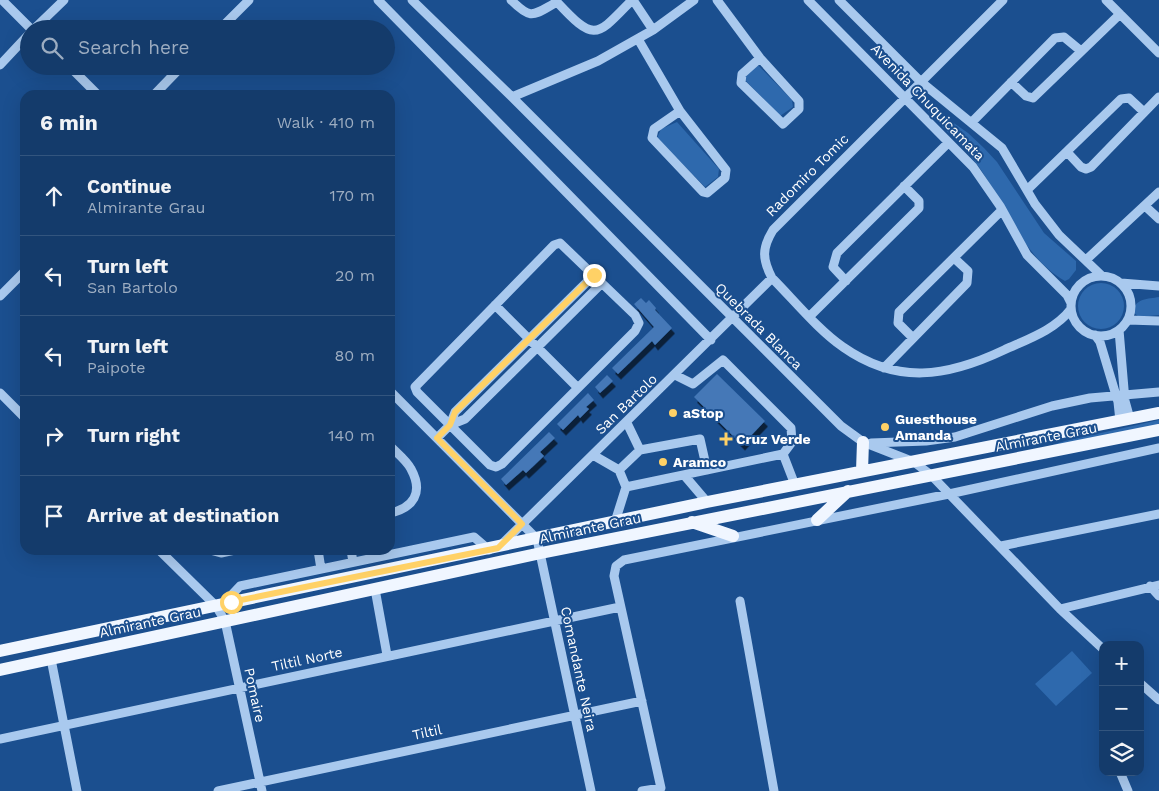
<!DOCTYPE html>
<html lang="en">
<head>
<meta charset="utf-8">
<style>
	body { margin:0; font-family:"Work Sans",sans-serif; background:#214673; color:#f1f3f6 }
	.controls { position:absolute; right:15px; bottom:15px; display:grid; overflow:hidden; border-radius:10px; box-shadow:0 5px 20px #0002 }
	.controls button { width:45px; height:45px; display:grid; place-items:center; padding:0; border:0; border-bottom:1px solid #33557e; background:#143b6b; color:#f1f3f6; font:25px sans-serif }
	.stop { position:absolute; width:15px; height:15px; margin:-11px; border:4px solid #ffd166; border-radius:50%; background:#fff }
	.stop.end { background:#ffd166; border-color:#fff; box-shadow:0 1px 5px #0008 }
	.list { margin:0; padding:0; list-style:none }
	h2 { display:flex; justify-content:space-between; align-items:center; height:65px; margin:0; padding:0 20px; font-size:21px }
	h2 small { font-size:16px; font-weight:400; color:#9dadc1 }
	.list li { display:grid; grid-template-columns:32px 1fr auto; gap:15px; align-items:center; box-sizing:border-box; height:80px; padding:0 20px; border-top:1px solid #33557e }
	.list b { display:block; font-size:19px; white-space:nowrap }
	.list p { margin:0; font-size:16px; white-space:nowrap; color:#9dadc1 }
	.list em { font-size:16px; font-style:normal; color:#9dadc1 }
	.icon { flex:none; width:28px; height:28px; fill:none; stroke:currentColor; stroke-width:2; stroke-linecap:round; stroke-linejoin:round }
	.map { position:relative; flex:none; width:1159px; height:791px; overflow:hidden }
	.search { position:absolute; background:#143b6b; box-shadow:0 5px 20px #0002; left:20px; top:20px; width:375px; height:55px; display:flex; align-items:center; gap:12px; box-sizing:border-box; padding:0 18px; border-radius:28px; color:#9dadc1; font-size:19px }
	.panel { position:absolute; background:#143b6b; box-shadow:0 5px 20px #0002; left:20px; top:90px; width:375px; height:465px; border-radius:15px }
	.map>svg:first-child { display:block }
</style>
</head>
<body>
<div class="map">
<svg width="1159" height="791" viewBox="0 0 1159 791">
	<defs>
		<filter id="shadow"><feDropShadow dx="3" dy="5.5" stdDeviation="0" flood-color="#0009"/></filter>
	</defs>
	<rect width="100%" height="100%" fill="#1b4f8f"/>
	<!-- green -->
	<path fill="#2e69ad" d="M758 65 792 100 793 107 780 116 746 81V75Z
		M918 98 968 133 984 148 997 162 1044 233 1076 261V270L1069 279 1065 281C1021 256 1005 202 976 163 959 139 934 123 918 98Z
		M677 122 719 169 718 177 705 187 657 138 661 129Z
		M1078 306a23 23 0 1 1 46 0a23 23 0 1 1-46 0Z
		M1159 297V315L1139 317 1133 312C1135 298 1148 299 1159 297Z
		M1159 420V426L1024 454 1065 441Z
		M1072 651 1092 673 1056 706 1035 684Z"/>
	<!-- building -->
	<path fill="#4478b7" filter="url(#shadow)" d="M641 298 646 303 649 300 656 308 655 310 672 328 655 345 652 341 618 374 612 368 654 327 634 304Z
		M717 374 765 421 742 445 694 397Z
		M607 375 613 381 600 393 595 387Z
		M588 393 594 400 586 407 589 409 580 418 578 415 563 430 557 424Z
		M549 432 555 438 540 452 544 456 526 473 523 470 506 485 501 479Z"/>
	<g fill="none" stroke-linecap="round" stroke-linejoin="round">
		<!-- minor -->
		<path stroke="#a9c9ee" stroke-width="9" d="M2 0 31 29
			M378 0 711 340
			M412 0 512 97 841 426 863 442 914 462 931 475 1060 609 1103 649
			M511 0C532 21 533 15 557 2L555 0
			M633 0 653 30
			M717 0 760 58 799 101V109L783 124 741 83 742 74 760 58
			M808 0 973 167 1000 206 1027 255 1067 295 1071 303
			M839 0 920 81 1002 148 1035 204 1059 235 1102 276
			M1003 0 773 230C762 248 762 259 772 278 793 299 819 331 843 347 897 385 947 377 1004 350 1028 339 1055 330 1071 309
			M1106 0 1159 53
			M557 2C595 43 596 37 632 0
			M34 29 64 0
			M220 29 249 0
			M638 39 680 111 726 170 725 178 707 193 703 192 652 138 654 129 680 111
			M0 65 29 34
			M69 66 98 95
			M1011 82 1026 96 1033 98 1120 14
			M154 95 182 66
			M512 97 598 61 653 30 694 0
			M972 122 1055 38 1064 37 1081 51
			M1067 152 1081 167 1086 169 1091 167 1159 97
			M1027 190 1121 99 1129 98 1144 112
			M1145 206 1159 219
			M560 243 635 315 639 323 635 331 502 464 496 467 490 465 417 392 415 387 554 245Z
			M1087 259 1159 192
			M1071 306a30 30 0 1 1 60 0a30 30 0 1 1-60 0Z
			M846 281 833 267 837 253 948 143
			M1121 283 1159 286
			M0 296 25 271
			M495 305 578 388
			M810 316 919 208V201L904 186
			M1128 320 1159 321
			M1119 330 1125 401 1130 419
			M1095 335 1100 342 1118 402 1120 421
			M913 338 898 323 899 312 1002 210
			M884 368 967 283 968 271 954 258
			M675 375 693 384 723 360 791 428 792 442 783 454
			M390 391 537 539 591 791
			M0 393 25 418
			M450 425 465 419 602 283
			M437 438 450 425 455 412 594 275
			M871 443 926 441 955 437 1052 406 1090 398 1159 392
			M390 446C397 453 407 461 411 469 424 493 413 508 390 513
			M640 450 700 439 707 470
			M593 455 619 470 626 487
			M619 470 640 450 627 423
			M684 475 707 502
			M615 522 626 487 783 454 795 485
			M501 545 772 278
			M1001 546 1159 514
			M159 550 216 606 225 621 262 791
			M210 550 221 553 235 550
			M318 550 321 569
			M351 550 353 562
			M1150 586 1159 596
			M375 589 387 655
			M740 601 774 791
			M223 604 240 586 474 537 489 550
			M1060 609 1159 585
			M51 659 77 791
			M1140 683 1159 700
			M0 739 620 607
			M1120 772 1128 791
			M218 791 642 701
			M642 791 661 788 614 576 616 566 624 560 949 494 1159 448"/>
		<!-- major -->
		<path stroke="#f0f6ff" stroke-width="12" d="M862 471 863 442
			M817 520 848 491
			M692 522 733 536
			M0 651 707 502 1159 413
			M0 670 541 553 1159 430"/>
	</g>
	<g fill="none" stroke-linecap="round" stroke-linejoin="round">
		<!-- route -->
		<path stroke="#ffd166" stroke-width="6" d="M231 602 498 548 522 524 437 438 450 425 455 412 594 275"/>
	</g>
	<!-- markers -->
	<g fill="#ffd166" stroke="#1b4f8f" stroke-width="2">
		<circle cx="673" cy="413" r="5"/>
		<circle cx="885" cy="427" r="5"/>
		<path d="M723.5 431.5h5v5h5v5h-5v5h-5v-5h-5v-5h5z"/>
		<circle cx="663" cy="462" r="5"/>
	</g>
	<g text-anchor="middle" stroke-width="4" stroke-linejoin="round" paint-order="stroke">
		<!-- street labels -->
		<g font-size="14" fill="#fff" stroke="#1b4f8f">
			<text transform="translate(928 102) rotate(46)" y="5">Avenida Chuquicamata</text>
			<text transform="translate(807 175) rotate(-45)" y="5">Radomiro Tomic</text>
			<text transform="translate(759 326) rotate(45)" y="5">Quebrada Blanca</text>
			<text transform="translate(626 404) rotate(-44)" y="5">San Bartolo</text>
			<text transform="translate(1046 437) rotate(-11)" y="5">Almirante Grau</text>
			<text transform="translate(590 528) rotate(-12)" y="5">Almirante Grau</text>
			<text transform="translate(150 622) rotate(-12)" y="5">Almirante Grau</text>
			<text transform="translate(307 659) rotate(-12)" y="5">Tiltil Norte</text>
			<text transform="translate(579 669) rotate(78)" y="5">Comandante Neira</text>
			<text transform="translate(255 695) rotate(78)" y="5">Pomaire</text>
			<text transform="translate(427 732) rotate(-12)" y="5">Tiltil</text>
		</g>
		<!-- poi labels -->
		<g font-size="14" font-weight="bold" fill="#fff" stroke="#1b4f8f" text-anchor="start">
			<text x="683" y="418">aStop</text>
			<text x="895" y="424">Guesthouse<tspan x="895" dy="16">Amanda</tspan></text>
			<text x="736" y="444">Cruz Verde</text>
			<text x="673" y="467">Aramco</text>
		</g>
	</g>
</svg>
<div class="controls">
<button>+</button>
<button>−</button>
<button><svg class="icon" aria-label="layers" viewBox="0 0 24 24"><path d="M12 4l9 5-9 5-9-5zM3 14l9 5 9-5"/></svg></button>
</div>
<div class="stop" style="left:231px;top:602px"></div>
<div class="stop end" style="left:594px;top:275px"></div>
<div class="search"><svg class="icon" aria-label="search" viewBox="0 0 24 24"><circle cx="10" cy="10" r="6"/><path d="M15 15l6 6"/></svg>Search here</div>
<section class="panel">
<h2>6 min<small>Walk · 410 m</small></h2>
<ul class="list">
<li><svg class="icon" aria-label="ahead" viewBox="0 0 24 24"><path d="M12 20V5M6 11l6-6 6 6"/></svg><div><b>Continue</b><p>Almirante Grau</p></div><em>170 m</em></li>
<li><svg class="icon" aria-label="left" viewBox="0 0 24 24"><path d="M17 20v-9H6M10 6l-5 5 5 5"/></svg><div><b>Turn left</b><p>San Bartolo</p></div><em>20 m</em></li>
<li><svg class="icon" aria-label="left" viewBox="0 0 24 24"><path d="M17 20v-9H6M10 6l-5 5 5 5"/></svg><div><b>Turn left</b><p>Paipote</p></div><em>80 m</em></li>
<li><svg class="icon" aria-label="right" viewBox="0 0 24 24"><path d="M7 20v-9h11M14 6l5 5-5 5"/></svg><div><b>Turn right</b></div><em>140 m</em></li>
<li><svg class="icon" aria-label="arrive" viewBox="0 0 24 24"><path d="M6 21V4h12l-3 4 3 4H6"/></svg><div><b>Arrive at destination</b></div></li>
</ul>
</section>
</div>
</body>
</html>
